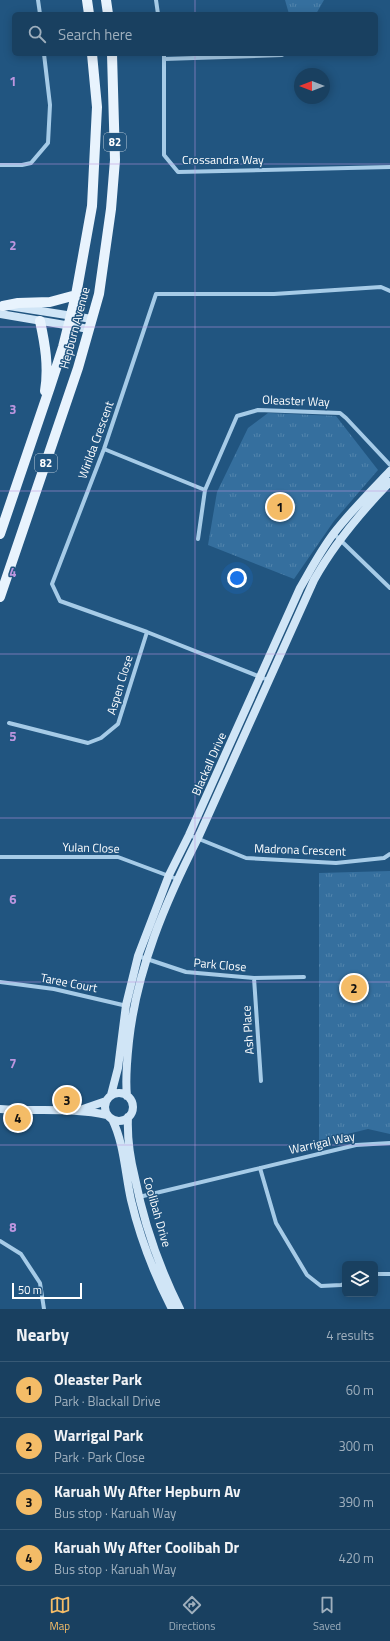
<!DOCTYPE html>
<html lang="en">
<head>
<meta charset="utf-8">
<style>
	body { margin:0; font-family:"Titillium Web",sans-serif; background:#224766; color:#f1f3f6 }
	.controls { position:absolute; right:12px; bottom:12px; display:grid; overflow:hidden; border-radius:6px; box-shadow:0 2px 10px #0003 }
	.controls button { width:36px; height:36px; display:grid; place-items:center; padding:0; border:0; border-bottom:1px solid #375975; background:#194060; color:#f1f3f6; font:20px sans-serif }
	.compass { position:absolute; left:294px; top:68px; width:36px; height:36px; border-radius:50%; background:#194060; box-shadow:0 2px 10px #0003; rotate:270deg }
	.scale { position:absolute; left:12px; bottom:10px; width:70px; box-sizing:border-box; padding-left:4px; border:2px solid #fff; border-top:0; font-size:11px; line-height:14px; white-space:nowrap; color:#fff; -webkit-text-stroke:3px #215580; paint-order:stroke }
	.you { position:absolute; left:237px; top:578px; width:14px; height:14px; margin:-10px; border:3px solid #fff; border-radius:50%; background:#1a73e8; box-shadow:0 0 0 6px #1a73e833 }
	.badge { display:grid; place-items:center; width:26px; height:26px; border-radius:50%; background:#f4bc67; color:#111; font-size:13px; font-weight:700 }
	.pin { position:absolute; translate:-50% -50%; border:2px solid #fff; box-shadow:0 1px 4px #0006 }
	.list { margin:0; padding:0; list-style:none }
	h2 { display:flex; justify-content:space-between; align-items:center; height:52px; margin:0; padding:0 16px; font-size:17px }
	h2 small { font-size:13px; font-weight:400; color:#9fafbd }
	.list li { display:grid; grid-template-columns:26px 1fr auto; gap:12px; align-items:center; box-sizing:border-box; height:56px; padding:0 16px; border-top:1px solid #375975 }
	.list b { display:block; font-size:15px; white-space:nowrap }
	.list p { margin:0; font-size:13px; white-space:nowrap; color:#9fafbd }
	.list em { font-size:13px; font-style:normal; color:#9fafbd }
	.icon { flex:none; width:22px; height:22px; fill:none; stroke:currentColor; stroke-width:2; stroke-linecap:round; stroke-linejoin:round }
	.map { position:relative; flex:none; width:390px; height:1309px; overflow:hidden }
	.search { position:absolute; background:#194060; box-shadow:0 2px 10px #0003; left:12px; right:12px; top:12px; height:44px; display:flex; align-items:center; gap:10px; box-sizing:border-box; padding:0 14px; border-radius:6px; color:#9fafbd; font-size:15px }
	.sheet { height:276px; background:#194060 }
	nav { display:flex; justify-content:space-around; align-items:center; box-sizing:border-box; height:56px; border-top:1px solid #375975; background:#194060; font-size:11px; color:#9fafbd }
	nav a { display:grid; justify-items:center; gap:2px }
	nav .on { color:#f4bc67 }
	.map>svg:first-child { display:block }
</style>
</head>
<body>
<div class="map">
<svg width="390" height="1309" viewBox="0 0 390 1309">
	<defs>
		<pattern id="grass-tufts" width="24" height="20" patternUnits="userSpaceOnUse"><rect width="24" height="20" fill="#356f9e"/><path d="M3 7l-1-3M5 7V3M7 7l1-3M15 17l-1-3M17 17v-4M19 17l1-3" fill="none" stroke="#5385ad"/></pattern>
	</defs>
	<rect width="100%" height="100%" fill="#215580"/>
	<!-- grass -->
	<path fill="url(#grass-tufts)" d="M285 0H324L316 14H289Z
		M268 413 336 416 378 470 334 521 294 579 208 545 217 492 248 428Z
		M390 871V1134L368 1129 319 1141V873Z"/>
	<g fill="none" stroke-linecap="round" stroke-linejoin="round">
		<!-- street -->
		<path stroke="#a6cbe7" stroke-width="4" d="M38 0 40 14
			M156 0 158 14
			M164 54V155L178 172 390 167
			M164 59 282 55
			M0 165H22L31 163 48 143 50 105 44 54
			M104 449 205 490
			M334 534 390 588
			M198 539 205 490 237 416 258 410 340 413 346 418 390 465
			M268 680 147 632 60 601 52 584 104 449 156 294H274L381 287 390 291
			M9 723 88 743 101 738 118 724 147 632
			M189 835 246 858 336 863 384 858 390 854
			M0 857H118L177 879
			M138 956 186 972 254 978 304 977
			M254 978 261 1081
			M0 982 54 989 127 1006
			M260 1168 276 1223 307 1275 321 1286 341 1285 345 1284
			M139 1197 356 1145 390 1143
			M0 1241 21 1254 40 1283 44 1309
			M375 1274H390"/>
		<!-- secondary -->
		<path stroke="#d0e5f6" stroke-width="8" d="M9 306 92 319
			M0 314 89 329
			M105 1107a14 14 0 1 1 28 0a14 14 0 1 1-28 0Z
			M111 1095 118 1068 126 1005 138 956 169 875 189 835 300 588C311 569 321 550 334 533 351 511 371 491 390 471
			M127 1096C125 1078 127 1060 129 1041 137 969 165 903 198 838L314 580C334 544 361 512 390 482
			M0 1109C36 1112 72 1107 107 1115
			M80 1110 106 1101
			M128 1117C127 1138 130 1158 135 1178 144 1224 159 1267 180 1309
			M112 1119C124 1143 125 1173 131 1200 140 1238 154 1274 172 1309"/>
		<!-- primary -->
		<path stroke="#e8f3fd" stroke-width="10" d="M87 0 89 14
			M106 0 108 14
			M3 306 18 303 50 302 76 295
			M40 321C45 344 49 367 45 391
			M0 534 50 387 63 347 76 295 92 206 97 107 92 54
			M0 597 78 368 99 294 111 209 115 160 112 54"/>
	</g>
	<!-- grid -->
	<path fill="none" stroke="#bd96df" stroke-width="1" stroke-opacity="0.55" d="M195 0V14M195 54V1309M0 164H390M0 327H390M0 491H390M0 654H390M0 818H390M0 982H390M0 1145H390"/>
	<g text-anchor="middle" stroke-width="3" stroke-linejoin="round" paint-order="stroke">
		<!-- shield labels -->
		<g fill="#215580" stroke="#bcccd9" stroke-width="1">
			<rect x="104" y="133" width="22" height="18" rx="3"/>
			<rect x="35" y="454" width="22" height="18" rx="3"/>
		</g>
		<g font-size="11" font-weight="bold" fill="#fff">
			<text x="115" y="146">82</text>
			<text x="46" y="467">82</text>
		</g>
		<!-- street labels -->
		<g font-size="12" fill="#fff" stroke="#215580">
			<text x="223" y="164">Crossandra Way</text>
			<text transform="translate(75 328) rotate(-75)" y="4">Hepburn Avenue</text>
			<text transform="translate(296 401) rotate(2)" y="4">Oleaster Way</text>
			<text transform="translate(96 440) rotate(-70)" y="4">Wirilda Crescent</text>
			<text transform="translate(120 685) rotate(-73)" y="4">Aspen Close</text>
			<text transform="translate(209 764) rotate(-66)" y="4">Blackall Drive</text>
			<text transform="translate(91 848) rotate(2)" y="4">Yulan Close</text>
			<text transform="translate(300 850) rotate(2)" y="4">Madrona Crescent</text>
			<text transform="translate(220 965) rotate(5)" y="4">Park Close</text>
			<text transform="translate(69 983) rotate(11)" y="4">Taree Court</text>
			<text transform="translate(248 1030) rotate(-94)" y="4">Ash Place</text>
			<text transform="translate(322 1143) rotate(-12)" y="4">Warrigal Way</text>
			<text transform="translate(157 1212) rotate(74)" y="4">Coolibah Drive</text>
		</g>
	</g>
	<g font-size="13" text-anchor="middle" font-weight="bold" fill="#bd96df" stroke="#215580" stroke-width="3" stroke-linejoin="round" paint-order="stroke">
		<text x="13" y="86">1</text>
		<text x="13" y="250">2</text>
		<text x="13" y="414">3</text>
		<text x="13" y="577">4</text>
		<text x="13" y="741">5</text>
		<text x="13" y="904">6</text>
		<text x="13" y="1068">7</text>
		<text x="13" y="1232">8</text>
	</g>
</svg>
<div class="controls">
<button><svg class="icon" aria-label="layers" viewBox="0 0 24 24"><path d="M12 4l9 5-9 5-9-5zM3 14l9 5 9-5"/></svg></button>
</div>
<svg class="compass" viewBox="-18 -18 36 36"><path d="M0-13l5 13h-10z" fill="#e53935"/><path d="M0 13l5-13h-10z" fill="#9fafbd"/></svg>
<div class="scale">50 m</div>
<div class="you"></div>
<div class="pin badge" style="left:280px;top:507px">1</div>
<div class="pin badge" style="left:354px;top:988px">2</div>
<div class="pin badge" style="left:67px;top:1100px">3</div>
<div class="pin badge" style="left:18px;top:1118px">4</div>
<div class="search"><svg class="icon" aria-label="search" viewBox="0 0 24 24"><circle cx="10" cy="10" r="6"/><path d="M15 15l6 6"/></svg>Search here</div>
</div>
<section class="sheet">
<h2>Nearby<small>4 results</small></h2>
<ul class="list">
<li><span class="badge">1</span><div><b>Oleaster Park</b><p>Park · Blackall Drive</p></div><em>60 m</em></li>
<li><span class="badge">2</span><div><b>Warrigal Park</b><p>Park · Park Close</p></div><em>300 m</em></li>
<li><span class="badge">3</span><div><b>Karuah Wy After Hepburn Av</b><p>Bus stop · Karuah Way</p></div><em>390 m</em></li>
<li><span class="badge">4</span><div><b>Karuah Wy After Coolibah Dr</b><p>Bus stop · Karuah Way</p></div><em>420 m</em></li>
</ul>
</section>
<nav>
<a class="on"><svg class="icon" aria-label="map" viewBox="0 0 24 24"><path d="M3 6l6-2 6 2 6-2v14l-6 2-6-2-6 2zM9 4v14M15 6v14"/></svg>Map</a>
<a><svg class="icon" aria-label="directions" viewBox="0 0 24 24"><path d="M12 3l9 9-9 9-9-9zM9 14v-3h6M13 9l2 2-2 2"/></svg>Directions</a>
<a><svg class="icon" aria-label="saved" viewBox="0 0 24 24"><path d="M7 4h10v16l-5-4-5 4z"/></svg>Saved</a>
</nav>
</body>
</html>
